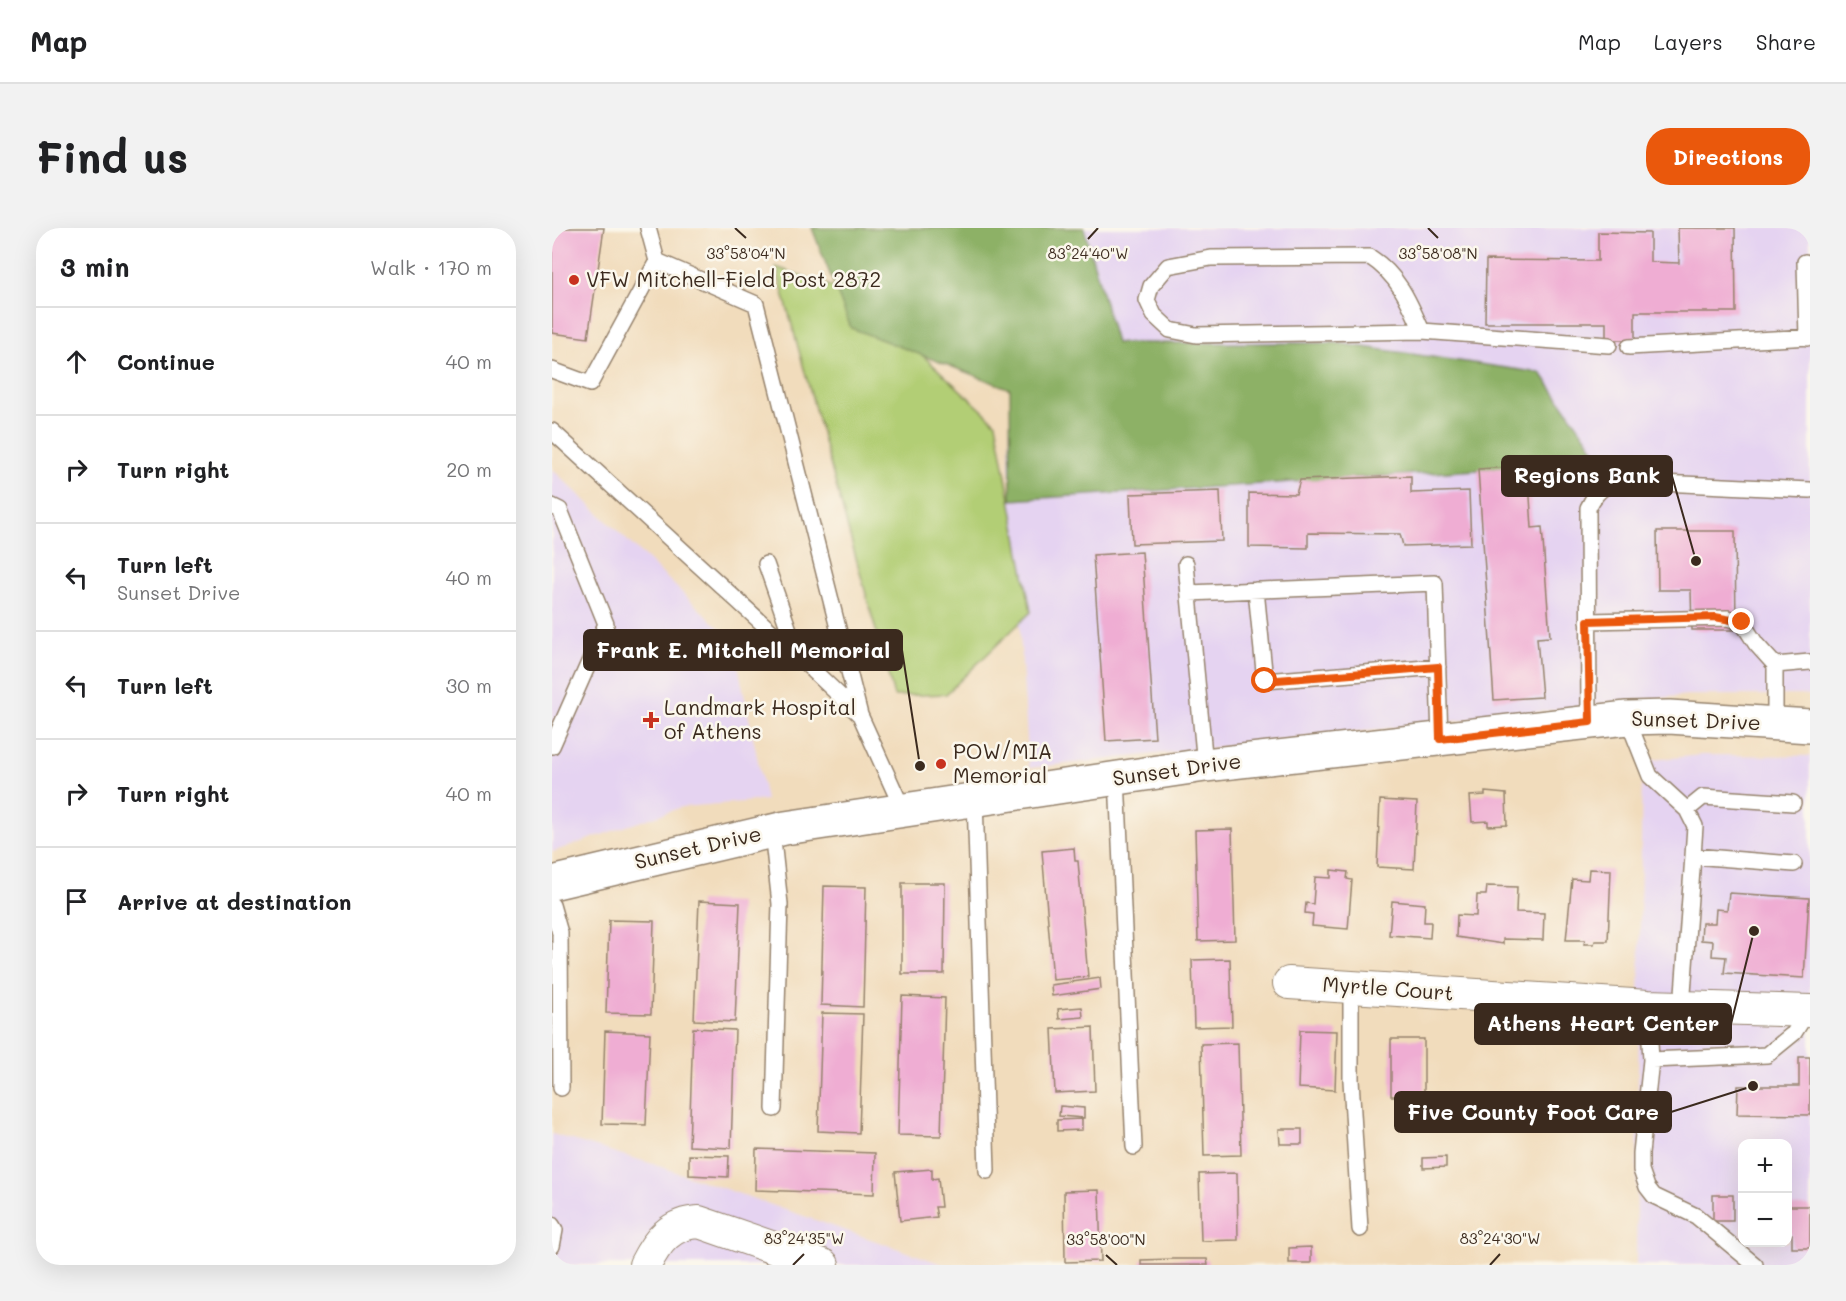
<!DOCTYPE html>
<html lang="en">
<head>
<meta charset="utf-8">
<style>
	body { margin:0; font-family:Mali,sans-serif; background:#f2f2f2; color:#202124 }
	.controls { position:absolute; right:18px; bottom:18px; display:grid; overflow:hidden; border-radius:12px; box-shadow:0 6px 24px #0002 }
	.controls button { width:54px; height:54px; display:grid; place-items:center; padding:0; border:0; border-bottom:2px solid #e0e0e0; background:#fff; color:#202124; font:30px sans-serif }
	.stop { position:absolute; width:18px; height:18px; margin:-14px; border:4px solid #ea580c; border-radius:50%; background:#fff }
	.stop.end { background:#ea580c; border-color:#fff; box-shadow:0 2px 6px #0008 }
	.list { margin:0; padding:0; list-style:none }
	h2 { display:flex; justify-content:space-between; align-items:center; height:78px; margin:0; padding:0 24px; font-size:26px }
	h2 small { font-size:20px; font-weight:400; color:#757577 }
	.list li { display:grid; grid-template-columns:39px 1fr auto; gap:18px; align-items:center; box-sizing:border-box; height:108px; padding:0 24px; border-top:2px solid #e0e0e0 }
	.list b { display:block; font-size:22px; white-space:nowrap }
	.list p { margin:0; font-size:20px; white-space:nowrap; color:#757577 }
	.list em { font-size:20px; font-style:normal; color:#757577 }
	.icon { flex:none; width:33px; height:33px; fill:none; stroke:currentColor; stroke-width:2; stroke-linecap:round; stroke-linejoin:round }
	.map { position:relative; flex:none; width:1258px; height:1037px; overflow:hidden; border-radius:24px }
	header { display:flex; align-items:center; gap:36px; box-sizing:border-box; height:84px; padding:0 30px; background:#fff; border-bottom:2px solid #e0e0e0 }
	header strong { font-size:28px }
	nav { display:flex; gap:33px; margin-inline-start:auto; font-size:21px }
	.intro { display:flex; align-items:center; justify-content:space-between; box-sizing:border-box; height:144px; padding:0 36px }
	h1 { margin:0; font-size:42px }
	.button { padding:15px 27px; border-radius:24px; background:#ea580c; color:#fff; font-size:21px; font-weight:700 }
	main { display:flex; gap:36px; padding:0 36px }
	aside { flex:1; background:#fff; border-radius:24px; box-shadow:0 6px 24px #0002 }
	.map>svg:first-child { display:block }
</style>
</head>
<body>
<header>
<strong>Map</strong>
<nav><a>Map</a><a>Layers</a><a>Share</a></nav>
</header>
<div class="intro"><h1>Find us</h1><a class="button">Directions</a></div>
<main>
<aside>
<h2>3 min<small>Walk · 170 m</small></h2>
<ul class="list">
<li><svg class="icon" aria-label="ahead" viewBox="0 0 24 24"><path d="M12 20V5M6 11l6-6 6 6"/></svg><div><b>Continue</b></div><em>40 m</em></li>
<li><svg class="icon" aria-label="right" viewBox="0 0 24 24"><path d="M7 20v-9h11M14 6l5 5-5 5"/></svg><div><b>Turn right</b></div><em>20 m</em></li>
<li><svg class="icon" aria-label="left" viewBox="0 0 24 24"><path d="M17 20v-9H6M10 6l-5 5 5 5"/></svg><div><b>Turn left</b><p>Sunset Drive</p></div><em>40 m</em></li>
<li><svg class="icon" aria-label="left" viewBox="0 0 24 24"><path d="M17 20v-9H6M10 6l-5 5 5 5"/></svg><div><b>Turn left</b></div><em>30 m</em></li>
<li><svg class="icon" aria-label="right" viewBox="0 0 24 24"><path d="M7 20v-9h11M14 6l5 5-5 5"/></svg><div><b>Turn right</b></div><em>40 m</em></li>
<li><svg class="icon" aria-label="arrive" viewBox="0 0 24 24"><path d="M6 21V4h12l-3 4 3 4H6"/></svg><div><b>Arrive at destination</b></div></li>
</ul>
</aside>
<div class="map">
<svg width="1258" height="1037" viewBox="0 0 1258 1037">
	<rect width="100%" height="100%" fill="#fbf7ec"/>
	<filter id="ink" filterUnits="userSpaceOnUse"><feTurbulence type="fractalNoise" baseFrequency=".0167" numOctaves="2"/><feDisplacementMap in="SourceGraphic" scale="12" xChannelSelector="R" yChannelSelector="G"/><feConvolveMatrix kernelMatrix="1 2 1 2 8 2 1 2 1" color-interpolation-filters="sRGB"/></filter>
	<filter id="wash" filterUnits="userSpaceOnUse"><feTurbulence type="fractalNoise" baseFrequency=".008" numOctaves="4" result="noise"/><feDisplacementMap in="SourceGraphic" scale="24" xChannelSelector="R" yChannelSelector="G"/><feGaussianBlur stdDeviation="1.35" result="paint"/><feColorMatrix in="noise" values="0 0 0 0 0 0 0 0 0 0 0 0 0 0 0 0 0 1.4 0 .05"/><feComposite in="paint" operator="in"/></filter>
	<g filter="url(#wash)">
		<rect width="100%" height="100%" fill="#f1dcbc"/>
		<!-- built -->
		<path fill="#e5d3f1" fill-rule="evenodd" d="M461 0H1258V467H1135L477 540 457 239Z
			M0 241 181 413 214 572 130 579 0 624Z
			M1150 527 1258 528V1037H1084L1090 533ZM1190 916H1236V1014H1190Z
			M0 906 101 936 393 1037H0Z"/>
		<!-- green -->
		<path fill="#b2ce75" stroke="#767c4a" stroke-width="1.5" d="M224 39 306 68 444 195 479 384 394 466 342 468Z"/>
		<!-- forest -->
		<path fill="#8db166" stroke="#646e42" stroke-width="1.5" d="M260 0H532L564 115H784L989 145 1051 234 459 272 458 161 299 100Z"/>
		<g id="blocks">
			<!-- building -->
			<path fill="#efadd3" d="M0 0H52L36 110 0 105Z
				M1126 0H1183L1184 84H1083V112H1054V95H933L934 32 1046 33V4L1098 5V34L1127 35Z
				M976 238 980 300 990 299 998 409 985 410 990 469 942 472 926 241Z
				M859 248V265L917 263 919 316 851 318 848 306 756 305V320L697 319V265L744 266 748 252Z
				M668 263 670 313 580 316 578 266Z
				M1105 303H1183L1184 402H1140L1139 362H1106Z
				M590 324 603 510 554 513 541 327Z
				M933 564 954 566 955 597 936 598V593L920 594 918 568 933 567Z
				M828 572 865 574 862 641 825 639Z
				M680 601 683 712 646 713 643 602Z
				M522 620 523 633H526L536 749 501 752 490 623Z
				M1037 641 1059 642 1056 713H1043L1042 716H1032L1033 712H1014L1020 651 1036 652Z
				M779 642 796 644 795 651 800 652 796 701 760 698 761 686 753 685 754 675 761 676 763 649 779 650Z
				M350 655H393L392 746H350Z
				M272 658 314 659 311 779 269 777Z
				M935 658 965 659 964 684 992 685 991 712 951 711V716L904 709 905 687 924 688 925 667H934Z
				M1177 665 1257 670 1252 750 1172 745 1174 729 1160 728 1161 713 1149 712 1150 695H1163L1164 681 1175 682Z
				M147 673 188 675 183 794 142 792Z
				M840 673 873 676 872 694H879L878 710 837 707Z
				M57 692 102 693 99 786 54 785Z
				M678 731 680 798 642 799 640 732Z
				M548 750 549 761 500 768 499 757Z
				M350 768 393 770 389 908 346 907Z
				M530 779 531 789 507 791 506 781Z
				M270 785 311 786 307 905 266 903Z
				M541 799 543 863 503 865 500 801Z
				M141 800 183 802 179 920 137 918Z
				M748 802 785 803 783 862 746 860Z
				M53 803 98 805 94 897 50 896Z
				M839 811H872V868H839Z
				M686 815 689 927 652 928 649 816Z
				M1247 829H1258V887L1185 886 1186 858H1247Z
				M508 878 532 880V890L507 888Z
				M530 891V902L505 903V892Z
				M727 901H750V916H728Z
				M204 921 323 925 322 966 203 962Z
				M137 927 177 928 176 949 137 947Z
				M894 929V939L871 940V930Z
				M380 941V951L386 950 389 979H383L385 989 348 993 343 944Z
				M685 945 686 1012 649 1013 647 946Z
				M547 962 549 1033 513 1034 512 963Z
				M1161 967H1181V993H1161Z
				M1236 978H1258V1020H1240V1006H1236Z
				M759 1019V1035H737V1020Z
				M621 1031H655L656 1037H589V1032Z"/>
		</g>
	</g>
	<g filter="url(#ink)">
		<use href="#blocks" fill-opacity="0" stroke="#96836d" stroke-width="1.5"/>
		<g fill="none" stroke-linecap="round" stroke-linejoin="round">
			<defs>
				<path id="service" d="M105 33 204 76 308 487
					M1253 34 1255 110
					M870 103C857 73 846 47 818 29L659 30 616 38 599 58 595 72 602 87 618 102 644 107 870 103 1057 117
					M1077 119 1258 109
					M0 142 38 156 105 33 96 0
					M0 203 246 428
					M0 278 8 282 54 396 0 518
					M214 336 246 428 308 487 351 582
					M634 336 653 537
					M704 362 713 453 886 439
					M637 365 883 355 888 511
					M1036 393 1176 390 1190 394 1204 416 1223 437
					M1075 490 1098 548 1135 582
					M1037 494 1036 280C1049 253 1061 255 1089 254L1258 262
					M1223 496V437L1258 434
					M565 550 582 919
					M423 571 435 943
					M220 603 228 676 222 881
					M1141 628 1143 598 1135 582 1151 569 1241 575
					M0 677 8 705 9 860
					M799 759V852L808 1001
					M1096 778 1099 832 1089 925V942L1095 959 1102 968 1144 988 1203 1037
					M1130 779 1141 628 1242 636
					M1099 832 1215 827 1242 805 1256 783
					M0 997 3 1002 0 1018"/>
				<path id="minor" d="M737 755 1096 778 1258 783
					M93 1037C105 1013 119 995 147 994L271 1037"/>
				<path id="tertiary" d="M0 655 233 600 653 537 1075 490 1117 489 1258 498"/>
			</defs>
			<!-- service casing -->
			<use href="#service" stroke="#96836d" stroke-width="18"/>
			<!-- minor casing -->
			<use href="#minor" stroke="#96836d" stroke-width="34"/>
			<!-- tertiary casing -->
			<use href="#tertiary" stroke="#96836d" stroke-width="36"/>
			<!-- service -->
			<use href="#service" stroke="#fff" stroke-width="15"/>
			<!-- minor -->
			<use href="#minor" stroke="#fff" stroke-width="32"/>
			<!-- tertiary -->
			<use href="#tertiary" stroke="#fff" stroke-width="33"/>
		</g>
	</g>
	<g fill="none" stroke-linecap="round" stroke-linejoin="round" filter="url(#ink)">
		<!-- route -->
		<path stroke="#ea580c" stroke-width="8" d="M713 453 886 439 888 511 1038 494 1036 393 1163 389 1190 394"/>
	</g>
	<!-- ticks -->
	<path fill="none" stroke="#3b2a1e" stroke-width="2" d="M183 0 194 10M876 0 886 10M536 11 546 0M554 1027 565 1037M241 1037 252 1026M938 1037 948 1026"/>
	<!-- markers -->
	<g fill="#c8321e" stroke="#fbf7ec" stroke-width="2">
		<circle cx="22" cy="52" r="6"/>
		<path d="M96 483h6v6h6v6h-6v6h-6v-6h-6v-6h6z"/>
		<circle cx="389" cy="536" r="6"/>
	</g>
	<g text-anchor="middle" stroke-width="5" stroke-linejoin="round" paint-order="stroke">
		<!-- poi labels -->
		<g font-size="21" fill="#3b2a1e" stroke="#fbf7ec" text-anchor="start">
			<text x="34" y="59">VFW Mitchell-Field Post 2872</text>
			<text x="112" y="487">Landmark Hospital<tspan x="112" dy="24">of Athens</tspan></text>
			<text x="401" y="531">POW/MIA<tspan x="401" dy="24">Memorial</tspan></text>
		</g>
		<!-- street labels -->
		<g font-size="21" fill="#3b2a1e" stroke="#fbf7ec">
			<text transform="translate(1144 493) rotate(2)" y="7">Sunset Drive</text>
			<text transform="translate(625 542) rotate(-8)" y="7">Sunset Drive</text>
			<text transform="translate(146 620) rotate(-13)" y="7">Sunset Drive</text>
			<text transform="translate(836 761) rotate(4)" y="7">Myrtle Court</text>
		</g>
	</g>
	<g font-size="15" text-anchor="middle" fill="#3b2a1e" stroke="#fbf7ec" stroke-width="5" stroke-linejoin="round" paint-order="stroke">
		<text x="194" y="31">33°58'04"N</text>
		<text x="886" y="31">33°58'08"N</text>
		<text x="536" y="31">83°24'40"W</text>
		<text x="252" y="1016">83°24'35"W</text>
		<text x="948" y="1016">83°24'30"W</text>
		<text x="554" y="1017">33°58'00"N</text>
	</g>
	<!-- callouts -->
	<path fill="none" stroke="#3b2a1e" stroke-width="2" d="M1144 333L1120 248M368 538L350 422M1202 703L1179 796M1201 858L1119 884"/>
	<g fill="#3b2a1e" stroke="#fbf7ec" stroke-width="2">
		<circle cx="1144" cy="333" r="6"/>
		<circle cx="368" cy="538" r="6"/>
		<circle cx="1202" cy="703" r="6"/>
		<circle cx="1201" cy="858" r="6"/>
	</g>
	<g fill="#3b2a1e" stroke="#3b2a1e" stroke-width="2">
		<rect x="950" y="228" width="170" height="40" rx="6"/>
		<rect x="32" y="402" width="318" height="40" rx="6"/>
		<rect x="923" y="776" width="256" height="40" rx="6"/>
		<rect x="843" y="864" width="276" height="40" rx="6"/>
	</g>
	<g font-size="22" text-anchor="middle" font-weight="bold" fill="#fff">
		<text x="1035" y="255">Regions Bank</text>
		<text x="191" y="430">Frank E. Mitchell Memorial</text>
		<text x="1051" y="803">Athens Heart Center</text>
		<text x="981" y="892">Five County Foot Care</text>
	</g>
</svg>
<div class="controls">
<button>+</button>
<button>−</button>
</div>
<div class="stop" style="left:713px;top:453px"></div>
<div class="stop end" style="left:1190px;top:394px"></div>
</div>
</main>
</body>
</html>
